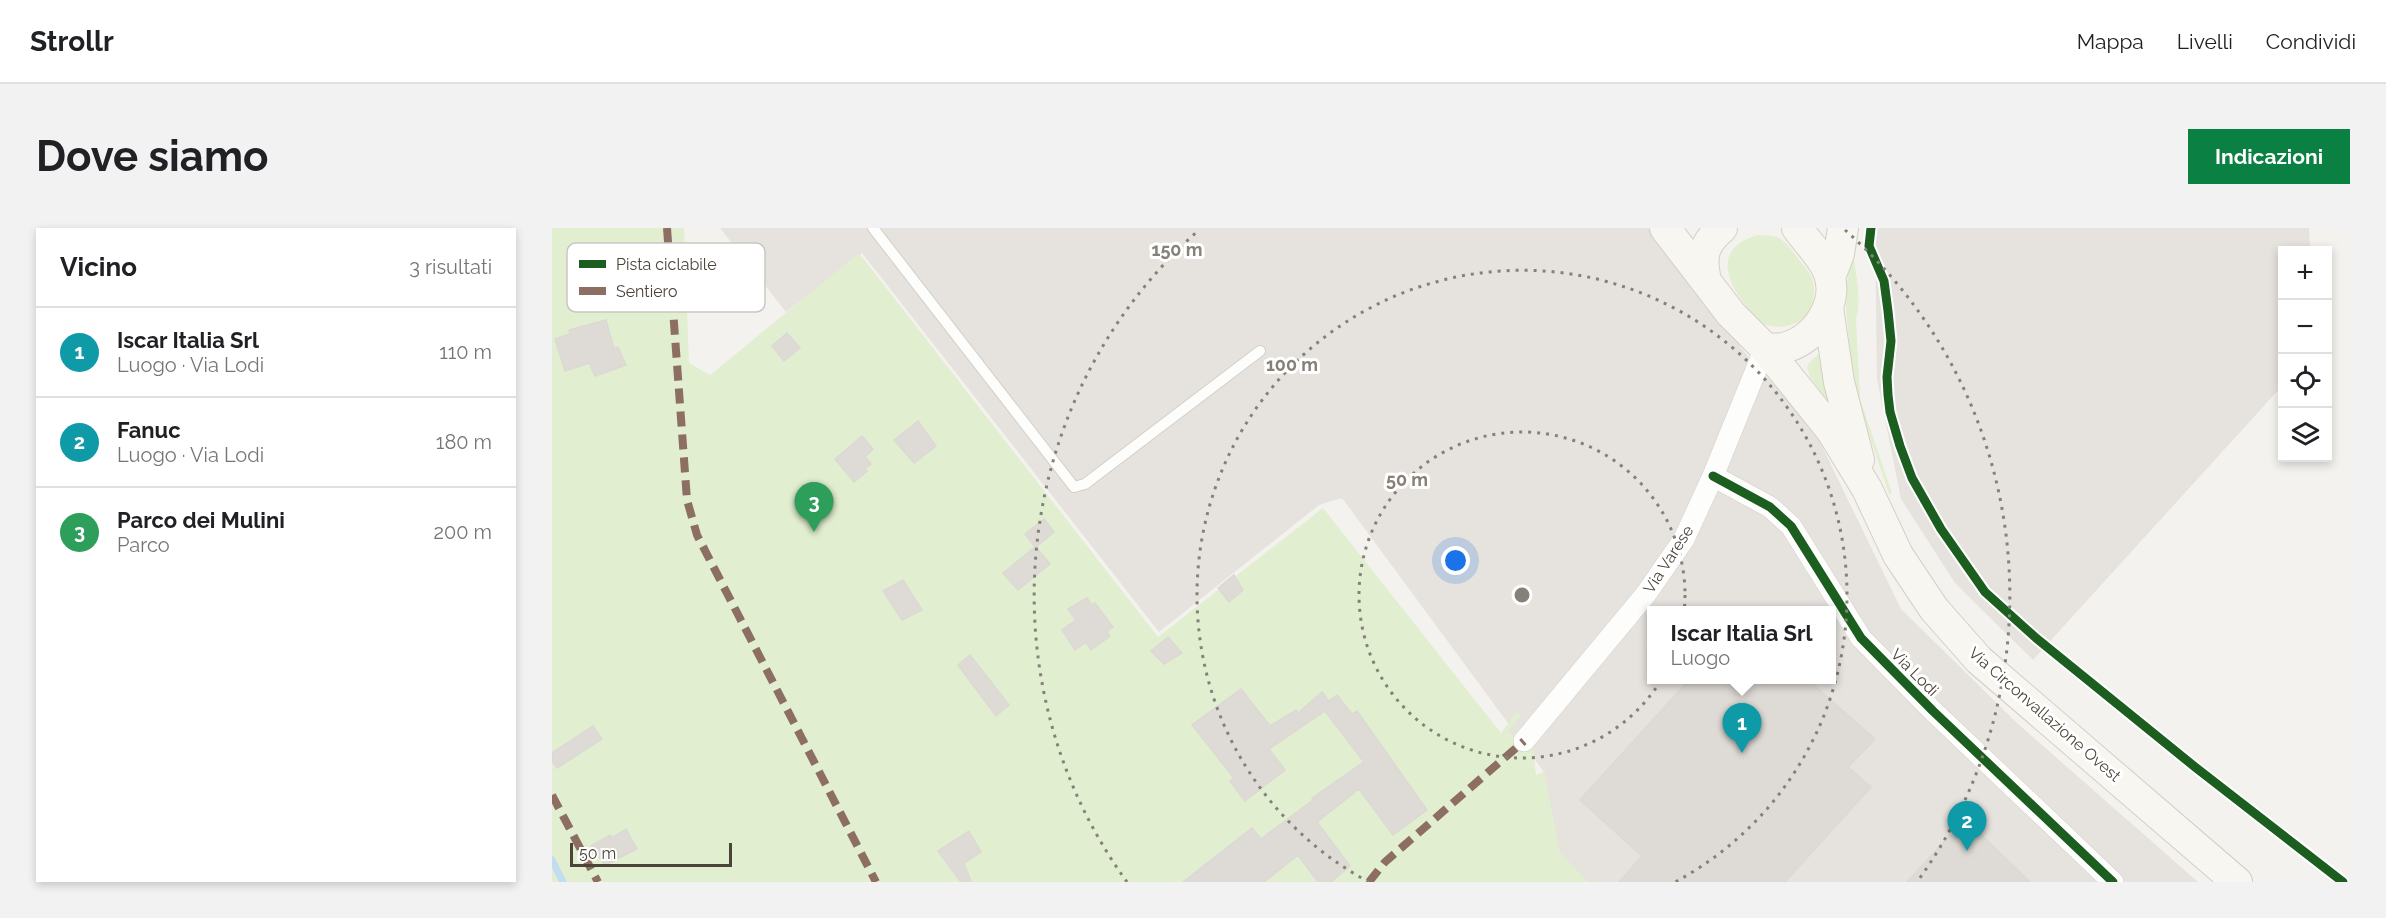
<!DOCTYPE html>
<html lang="it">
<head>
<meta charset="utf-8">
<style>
	body { margin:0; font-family:Raleway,sans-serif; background:#f2f2f2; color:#202124 }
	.controls { position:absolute; right:18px; top:18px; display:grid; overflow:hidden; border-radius:0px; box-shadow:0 3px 9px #0003 }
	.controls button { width:54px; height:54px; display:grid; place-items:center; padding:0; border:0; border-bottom:2px solid #e0e0e0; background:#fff; color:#202124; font:30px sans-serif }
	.scale { position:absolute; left:18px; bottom:15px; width:162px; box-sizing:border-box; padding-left:6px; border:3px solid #4b4439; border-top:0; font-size:16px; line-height:21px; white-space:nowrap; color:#4b4439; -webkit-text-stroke:4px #fff; paint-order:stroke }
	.you { position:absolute; left:904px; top:333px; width:21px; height:21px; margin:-15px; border:4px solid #fff; border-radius:50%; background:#1a73e8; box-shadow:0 0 0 9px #1a73e833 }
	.badge { display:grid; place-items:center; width:39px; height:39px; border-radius:50%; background:#0b8043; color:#fff; font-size:20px; font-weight:700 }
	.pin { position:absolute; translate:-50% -50px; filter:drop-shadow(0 2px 3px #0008) }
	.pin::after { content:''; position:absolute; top:32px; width:21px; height:18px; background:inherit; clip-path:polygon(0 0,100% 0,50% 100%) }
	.popup { position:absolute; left:1095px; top:378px; width:189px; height:78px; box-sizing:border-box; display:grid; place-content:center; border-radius:0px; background:#fff; filter:drop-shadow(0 2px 4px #0005); font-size:20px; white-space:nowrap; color:#757577 }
	.popup b { font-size:22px; color:#202124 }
	.popup::after { content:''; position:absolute; left:50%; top:100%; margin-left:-12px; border:12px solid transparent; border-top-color:#fff }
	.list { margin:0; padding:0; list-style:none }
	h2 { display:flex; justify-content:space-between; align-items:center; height:78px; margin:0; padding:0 24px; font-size:26px }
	h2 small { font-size:20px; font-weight:400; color:#757577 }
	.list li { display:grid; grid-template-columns:39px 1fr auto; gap:18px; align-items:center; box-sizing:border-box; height:90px; padding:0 24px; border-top:2px solid #e0e0e0 }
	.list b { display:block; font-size:22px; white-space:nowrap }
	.list p { margin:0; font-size:20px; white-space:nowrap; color:#757577 }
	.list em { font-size:20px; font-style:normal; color:#757577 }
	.icon { flex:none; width:33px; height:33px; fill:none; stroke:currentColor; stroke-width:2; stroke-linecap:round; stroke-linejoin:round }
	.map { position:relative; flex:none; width:1798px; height:654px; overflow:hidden; border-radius:0px }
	header { display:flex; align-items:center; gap:36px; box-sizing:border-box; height:84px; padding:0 30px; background:#fff; border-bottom:2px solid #e0e0e0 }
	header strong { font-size:28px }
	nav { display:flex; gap:33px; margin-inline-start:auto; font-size:21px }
	.intro { display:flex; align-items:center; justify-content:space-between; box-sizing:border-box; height:144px; padding:0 36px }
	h1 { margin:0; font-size:42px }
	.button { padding:15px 27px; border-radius:0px; background:#0b8043; color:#fff; font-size:21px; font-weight:700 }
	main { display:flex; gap:36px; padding:0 36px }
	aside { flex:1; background:#fff; border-radius:0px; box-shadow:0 3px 9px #0003 }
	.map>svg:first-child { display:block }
</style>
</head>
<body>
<header>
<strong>Strollr</strong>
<nav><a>Mappa</a><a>Livelli</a><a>Condividi</a></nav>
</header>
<div class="intro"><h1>Dove siamo</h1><a class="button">Indicazioni</a></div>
<main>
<aside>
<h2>Vicino<small>3 risultati</small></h2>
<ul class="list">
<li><span class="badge" style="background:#0f9aa8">1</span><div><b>Iscar Italia Srl</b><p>Luogo · Via Lodi</p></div><em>110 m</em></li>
<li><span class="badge" style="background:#0f9aa8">2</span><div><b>Fanuc</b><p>Luogo · Via Lodi</p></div><em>180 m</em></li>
<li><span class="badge" style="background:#2e9e5b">3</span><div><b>Parco dei Mulini</b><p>Parco</p></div><em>200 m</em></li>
</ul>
</aside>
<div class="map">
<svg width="1798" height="654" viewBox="0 0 1798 654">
	<rect width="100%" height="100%" fill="#f4f2ee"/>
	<!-- industrial -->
	<path fill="#e6e2de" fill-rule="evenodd" d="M168 0H1096L1195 127 1262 202 1349 381 1465 495 1646 654H1013L992 544 790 270 767 277 607 404 310 25 234 84ZM1100 382H1280V452H1100Z
		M1323 0H1757L1758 22H1730V158L1481 432 1403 355 1349 271 1325 151Z"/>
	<!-- green -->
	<path fill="#e1eecf" d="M0 0H132L137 135 158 147 307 25 606 409 771 280 949 505 965 483 979 503 984 547 992 544 1008 624 1036 654H0Z
		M1206 7C1212 8 1219 7 1224 9 1233 12 1239 21 1244 28 1249 34 1254 40 1258 46 1266 60 1262 83 1249 92 1240 98 1229 100 1218 98 1207 96 1200 86 1194 78 1172 50 1163 19 1206 7Z
		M1301 26C1304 48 1310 70 1304 91L1308 171 1340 265 1337 266 1305 170 1298 125 1294 80 1296 38Z
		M1275 118 1290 192 1258 149 1255 140 1257 135Z"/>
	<!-- parking -->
	<path fill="#e6e3df" d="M1150 209 1157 212 1119 302 1112 299Z
		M1266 285 1327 390 1412 472 1399 485 1334 419 1307 384 1251 294Z
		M1167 294 1179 303 1139 354 1127 345Z
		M1240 322 1278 382H1267L1232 327Z
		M1119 357 1131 366 1117 382H1112L1104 376Z
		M1280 386 1300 419 1356 473 1349 480 1293 425 1280 404Z
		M1077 407 1090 417 1044 473 1032 463Z
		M1320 464 1333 475 1313 497 1300 486Z
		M1022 475 1034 485 997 530 986 520Z
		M979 476 985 481 961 508 956 503Z
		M1420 480 1578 630 1566 643 1408 493Z
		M1371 535 1377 540 1274 654H1261Z
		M1437 554 1544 654H1531L1431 561Z
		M1367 567 1379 578 1329 632 1317 621Z
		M1426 594 1440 595 1504 654H1492Z
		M1314 626 1326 638 1311 654H1287Z
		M1589 638 1606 654H1579L1576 651Z"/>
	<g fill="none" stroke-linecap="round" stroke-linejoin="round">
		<!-- stream -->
		<path stroke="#c0ddf1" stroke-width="7" d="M0 632 11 654"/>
	</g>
	<!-- building -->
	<path fill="#dedbd6" stroke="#dcd9d4" stroke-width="1.5" d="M54 92 62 121 66 119 74 137 43 148 37 135 13 143 3 111 18 106 17 102Z
		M235 105 248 120 232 133 220 118Z
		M366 193 384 218 362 235 342 212Z
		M310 208 321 221 313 229 319 236 313 240 315 243 302 254 283 231Z
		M492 291 502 304 484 319 498 336 466 362 451 345 483 319 473 306Z
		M682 347 691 362 677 374 666 360Z
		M351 352 370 382 350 392 331 363Z
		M535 370 540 377 543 375 561 399 555 403 558 408 539 422 534 414 523 422 510 402 524 392 516 381Z
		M616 409 630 425 612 436 599 423Z
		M418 427 457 477 444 488 406 437Z
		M1137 452H1256L1323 511 1296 539 1319 559 1233 654H1067L1090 628 1028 572Z
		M689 461 718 498 744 482 746 485 770 464 777 473 785 467 800 486 805 483 875 582 841 607 807 561 765 594 798 638 779 654H766L746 627 712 654H631L700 600 709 611 761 572 760 570 812 534 773 483 717 521 733 542 693 573 678 553 682 550 640 497Z
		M41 498 50 511 5 540 0 533V525Z
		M1413 591 1478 654H1355Z
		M74 601 85 621 53 637 39 618 58 607 60 610Z
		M417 603 429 624 412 635 419 654H409L386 623Z"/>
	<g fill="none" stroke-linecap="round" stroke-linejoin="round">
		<defs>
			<path id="lane" d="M321 0 522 259 533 256 708 123"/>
			<path id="street" d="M1161 248 1218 279 1239 298 1309 410 1381 483 1561 654
				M972 513 1094 366 1132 311 1161 248 1213 120"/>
			<path id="secondary" d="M1113 0 1179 86 1213 120 1279 202 1315 261 1346 327 1382 381 1427 432 1685 654
				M1278 49 1287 26 1291 0
				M1154 53C1149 29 1150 17 1170 0
				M1276 80 1287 154 1307 232
				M1213 120C1218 120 1225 121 1231 120 1264 113 1290 73 1275 41 1268 26 1254 13 1245 0"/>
		</defs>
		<!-- lane casing -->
		<use href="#lane" stroke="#d2d0cb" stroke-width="12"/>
		<!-- street casing -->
		<use href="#street" stroke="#d2d0cb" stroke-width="22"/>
		<!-- secondary casing -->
		<use href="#secondary" stroke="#d3cfc5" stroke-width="32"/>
		<!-- lane -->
		<use href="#lane" stroke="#fdfdfc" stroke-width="10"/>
		<!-- street -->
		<use href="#street" stroke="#fdfdfc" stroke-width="21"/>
		<!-- secondary -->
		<use href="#secondary" stroke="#f7f6f1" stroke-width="30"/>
		<!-- quiet -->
		<path stroke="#8d6e63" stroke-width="8" stroke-dasharray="15 8" stroke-linecap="butt" d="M115 0 135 272 145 307 324 654
			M0 567 46 654
			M817 654 833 634 972 513"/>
		<defs>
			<path id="cycleway" d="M1319 0 1317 18 1332 53 1336 83 1339 113 1335 149 1336 167 1338 184 1348 218 1360 250 1389 301 1433 364 1484 410 1643 539 1791 654
				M1161 248 1218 279 1239 298 1309 410 1381 483 1561 654"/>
		</defs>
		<!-- cycleway casing -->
		<use href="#cycleway" stroke="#fff" stroke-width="13"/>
		<!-- cycleway -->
		<use href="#cycleway" stroke="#1b5e20" stroke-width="9"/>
	</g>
	<!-- distance rings -->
	<g fill="none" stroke="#868178" stroke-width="3" stroke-dasharray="3 6">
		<circle cx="970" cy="367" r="163"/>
		<path d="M817 654A325 325 0 1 1 1123 654"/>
		<path d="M575 654A488 488 0 0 1 647 2M1293 2A488 488 0 0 1 1365 654"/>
	</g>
	<g text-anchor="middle" stroke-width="6" stroke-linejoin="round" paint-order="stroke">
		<!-- street labels -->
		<g font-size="16" fill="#4b4439" stroke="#fff">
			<text transform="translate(1116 331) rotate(-57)" y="6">Via Varese</text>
			<text transform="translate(1363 444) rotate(45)" y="6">Via Lodi</text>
			<text transform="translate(1493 486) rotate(41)" y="6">Via Circonvallazione Ovest</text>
		</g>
	</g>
	<!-- legend -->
	<rect x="15" y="15" width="198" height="69" rx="9" fill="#fff" stroke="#c9c7c4" stroke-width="1.5"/>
	<rect x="27" y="32" width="27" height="8" fill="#1b5e20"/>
	<rect x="27" y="59" width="27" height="8" fill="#8d6e63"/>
	<g font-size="16" fill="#4b4439">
		<text x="64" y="42">Pista ciclabile</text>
		<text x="64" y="69">Sentiero</text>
	</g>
	<circle cx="970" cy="367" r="9" fill="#868178" stroke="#fff" stroke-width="3"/>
	<g font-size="18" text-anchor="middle" font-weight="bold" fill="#868178" stroke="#fff" stroke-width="6" stroke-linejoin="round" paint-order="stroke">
		<text x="625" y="28">150 m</text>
		<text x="740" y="143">100 m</text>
		<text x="855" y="258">50 m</text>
	</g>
</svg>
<div class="controls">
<button>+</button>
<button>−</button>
<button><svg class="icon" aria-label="locate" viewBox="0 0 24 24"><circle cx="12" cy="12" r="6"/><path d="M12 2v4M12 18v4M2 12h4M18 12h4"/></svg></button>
<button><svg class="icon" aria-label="layers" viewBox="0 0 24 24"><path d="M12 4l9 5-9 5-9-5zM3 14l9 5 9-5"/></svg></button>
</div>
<div class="scale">50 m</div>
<div class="you"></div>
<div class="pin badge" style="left:1190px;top:525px;background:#0f9aa8">1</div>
<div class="popup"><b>Iscar Italia Srl</b>Luogo</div>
<div class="pin badge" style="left:1415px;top:623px;background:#0f9aa8">2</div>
<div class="pin badge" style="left:262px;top:304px;background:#2e9e5b">3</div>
</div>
</main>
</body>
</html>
